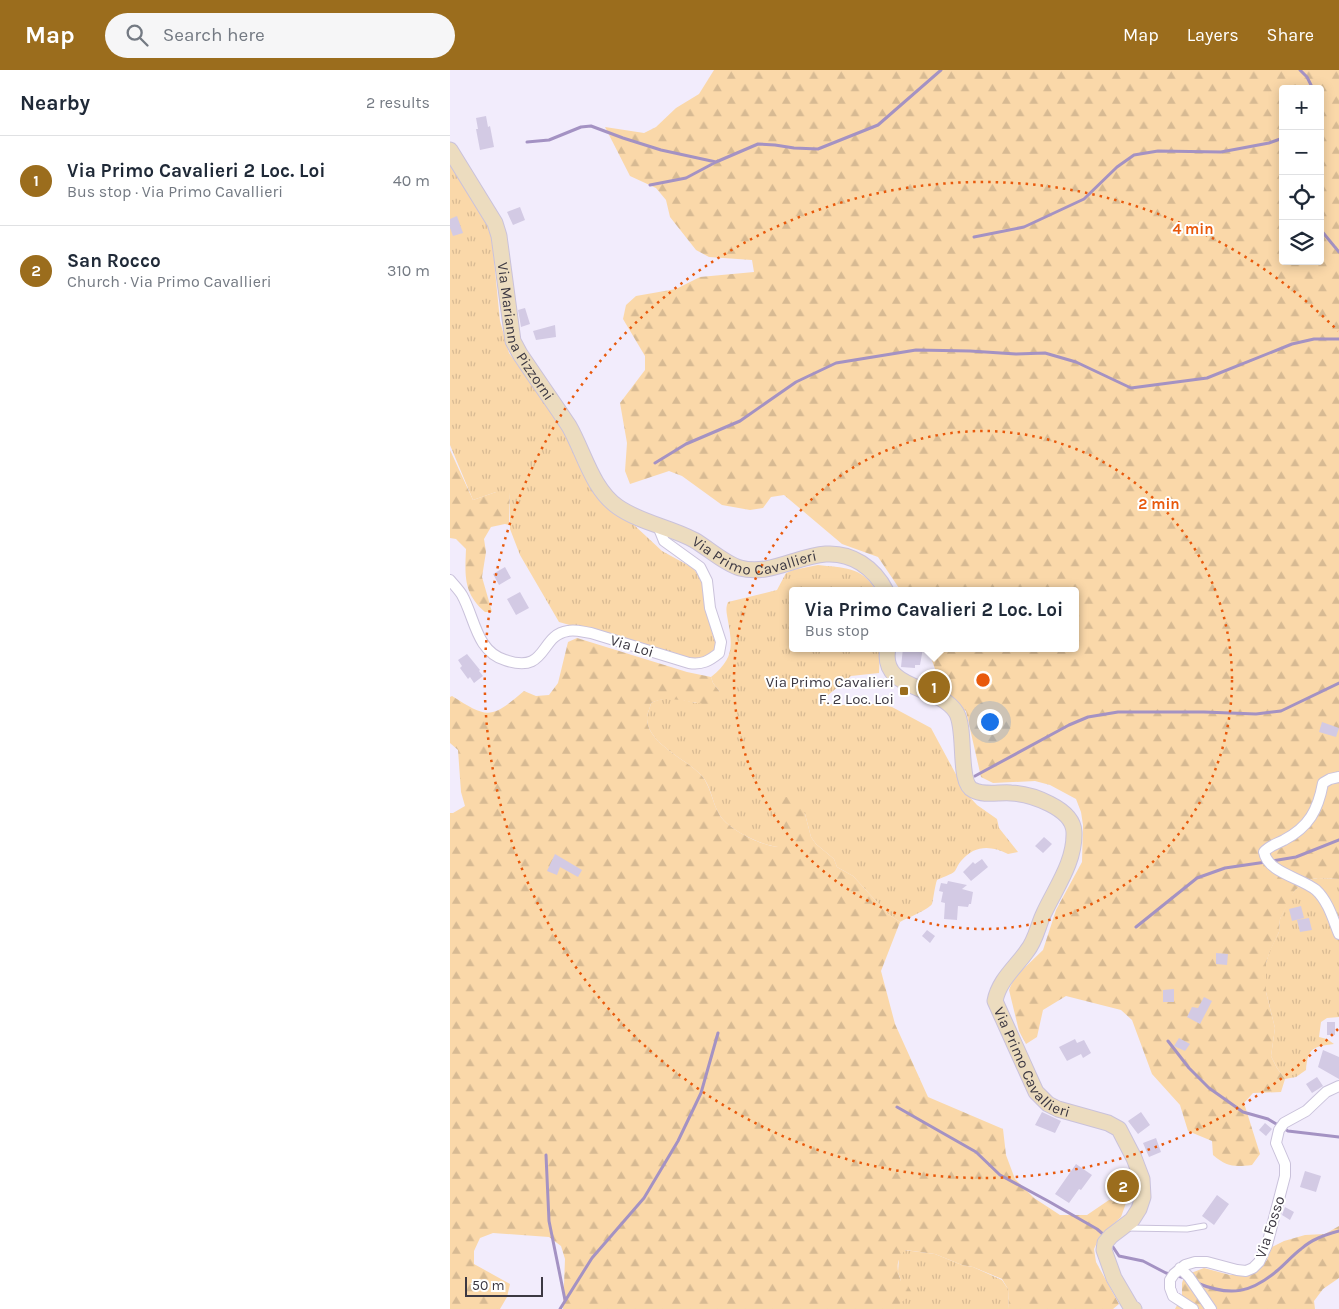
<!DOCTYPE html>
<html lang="en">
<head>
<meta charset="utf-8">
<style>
	body { margin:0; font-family:Karla,sans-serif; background:#f6f6f7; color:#1f2937 }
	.controls { position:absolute; right:15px; top:15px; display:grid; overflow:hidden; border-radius:5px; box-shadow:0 2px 12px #0003 }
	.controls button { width:45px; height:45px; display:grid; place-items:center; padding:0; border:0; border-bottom:1px solid #e0e1e3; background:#fff; color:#1f2937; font:25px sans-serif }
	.scale { position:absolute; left:15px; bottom:12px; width:78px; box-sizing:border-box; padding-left:5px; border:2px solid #3c3842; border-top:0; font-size:14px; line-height:18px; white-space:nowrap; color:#3c3842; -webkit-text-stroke:4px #fff; paint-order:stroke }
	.you { position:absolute; left:539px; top:651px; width:18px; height:18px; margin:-12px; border:4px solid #fff; border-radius:50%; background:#1a73e8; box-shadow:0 0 0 8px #1a73e833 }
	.badge { display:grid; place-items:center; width:32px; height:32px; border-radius:50%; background:#9b6d1d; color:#fff; font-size:16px; font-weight:700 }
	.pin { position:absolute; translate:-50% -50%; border:2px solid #fff; box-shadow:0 1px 5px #0006 }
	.popup { position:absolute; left:339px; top:517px; width:290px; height:65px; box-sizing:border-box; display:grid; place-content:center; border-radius:5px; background:#fff; filter:drop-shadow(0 1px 4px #0005); font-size:16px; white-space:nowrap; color:#747a83 }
	.popup b { font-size:19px; color:#1f2937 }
	.popup::after { content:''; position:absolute; left:50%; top:100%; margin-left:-10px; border:10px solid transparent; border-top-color:#fff }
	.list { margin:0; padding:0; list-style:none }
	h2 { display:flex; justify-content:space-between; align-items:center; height:65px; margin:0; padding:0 20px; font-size:21px }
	h2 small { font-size:16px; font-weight:400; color:#747a83 }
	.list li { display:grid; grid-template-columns:32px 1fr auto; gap:15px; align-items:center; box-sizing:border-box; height:90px; padding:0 20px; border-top:1px solid #e0e1e3 }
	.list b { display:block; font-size:19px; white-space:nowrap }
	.list p { margin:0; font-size:16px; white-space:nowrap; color:#747a83 }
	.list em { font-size:16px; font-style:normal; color:#747a83 }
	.icon { flex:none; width:28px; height:28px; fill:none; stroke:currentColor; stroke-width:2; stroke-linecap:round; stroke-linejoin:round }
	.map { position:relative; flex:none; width:889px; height:1239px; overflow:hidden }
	header { display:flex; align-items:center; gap:30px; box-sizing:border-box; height:70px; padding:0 25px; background:#9b6d1d; color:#fff }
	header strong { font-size:24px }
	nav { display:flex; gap:28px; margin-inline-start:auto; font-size:18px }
	.search { width:350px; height:45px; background:#f6f6f7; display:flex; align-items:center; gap:12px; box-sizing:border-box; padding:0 18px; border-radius:28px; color:#747a83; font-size:19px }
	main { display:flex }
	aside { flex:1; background:#fff }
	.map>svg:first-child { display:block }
</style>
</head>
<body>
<header>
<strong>Map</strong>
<div class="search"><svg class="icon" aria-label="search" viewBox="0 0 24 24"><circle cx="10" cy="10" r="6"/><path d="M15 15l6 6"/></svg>Search here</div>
<nav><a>Map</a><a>Layers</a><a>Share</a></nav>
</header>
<main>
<aside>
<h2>Nearby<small>2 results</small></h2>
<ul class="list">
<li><span class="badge">1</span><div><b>Via Primo Cavalieri 2 Loc. Loi</b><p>Bus stop · Via Primo Cavallieri</p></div><em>40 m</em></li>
<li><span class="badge">2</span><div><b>San Rocco</b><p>Church · Via Primo Cavallieri</p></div><em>310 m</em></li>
</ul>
</aside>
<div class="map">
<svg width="889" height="1239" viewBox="0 0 889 1239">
	<defs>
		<pattern id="grass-tufts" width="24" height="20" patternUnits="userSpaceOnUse" patternTransform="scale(1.25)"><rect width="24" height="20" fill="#fad8a9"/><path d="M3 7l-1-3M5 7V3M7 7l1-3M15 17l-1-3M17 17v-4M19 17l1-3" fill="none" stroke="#d7ba93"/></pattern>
		<pattern id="forest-firs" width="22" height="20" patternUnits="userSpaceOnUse" patternTransform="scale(1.25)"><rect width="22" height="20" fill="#fad8a9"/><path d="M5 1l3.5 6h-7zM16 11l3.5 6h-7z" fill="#d7ba93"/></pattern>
	</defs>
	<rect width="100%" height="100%" fill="#f2ecfc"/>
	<!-- grass -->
	<path fill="url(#grass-tufts)" d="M0 91 41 160 50 251 59 283 183 454 212 481 243 498 253 512 269 576 255 593 109 552 70 485 60 459V422H46L23 430 0 375Z
		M368 495C392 498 413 496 426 521H343V578H430L429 603 401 606 377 626V633L386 635 427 634 442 637 481 658 516 723 527 735 547 749 549 758 568 782 558 784C541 775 524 775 511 791 508 794 507 798 505 801 501 805 492 807 487 810 485 815 483 831 482 834 478 840 457 848 450 852L438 844 403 806 387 797 384 789 366 774 361 767 355 744 328 727V777C311 775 278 760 269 744 262 732 261 716 252 706 237 689 197 674 197 648 197 644 200 638 201 633 215 625 232 629 246 633L270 622 263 613 261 607C283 589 283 578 278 551 277 544 275 539 278 532L327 520 336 503 343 500Z
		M868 808 889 809V947L877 948 871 952 869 967 877 969 884 974C863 977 858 977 856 1000L846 1007 835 1009 827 998 821 986 825 958 816 922V893L820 880 829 862 830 849 840 828 845 820 862 809Z
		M454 1180 485 1184 512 1195 523 1197 552 1210 558 1219 559 1239H444L451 1211 448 1202 449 1188Z"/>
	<!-- forest -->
	<path fill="url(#forest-firs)" fill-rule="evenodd" d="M264 0H889V809L868 808 862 809 845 820 830 849 829 862 820 881 816 893V922L825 958 821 986 827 998 835 1009 831 1022 803 1023 794 1033 810 1084 802 1095C784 1097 777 1097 763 1085L762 1071 738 1061 730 1035 702 1004 682 950 671 940 616 926 593 940 587 967 576 974 569 961 559 920 564 908 593 880 606 840 632 792 633 755 631 742 626 729 600 715 585 711 543 713 531 707 516 641 494 624 480 585 481 578H625V521H451L428 487 392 474 334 425 321 427 313 438 300 440 272 435 232 406 219 401 180 414 175 401 177 373 170 333 195 300V286L173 249 176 235 186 226 226 219 250 207 304 202 302 190 259 187 246 180 220 147 216 130 206 118 180 106 155 57 194 63 206 57 226 38 249 24ZM833 19H870V191H833Z
		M0 380 23 430 46 422H60L59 455 55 454 41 457 34 469 36 482 32 507 42 542H35C13 523 15 505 16 479L6 469 0 468Z
		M127 568 237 602 261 607 263 613 270 622 271 636C264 635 255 635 248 633 232 631 216 625 201 633 200 638 197 644 197 648 197 674 237 689 252 706 261 717 262 732 269 744 277 759 312 776 328 777V727H344L355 744 361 767 366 774 384 789 387 797 403 806 438 844 450 852 431 901 445 954 478 1027 553 1059 556 1085 565 1109 584 1128 610 1145H637L659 1130 676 1133 671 1147 650 1166 644 1179 646 1192 669 1234 663 1239H559L558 1219 552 1209 523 1197 512 1195 485 1184 455 1180C446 1191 446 1198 451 1211L457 1214 462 1223 444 1239H113L115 1189 111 1176 99 1167 43 1163 30 1168 24 1181V1194L60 1214 57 1227 50 1239H0V743H3L15 736 11 722 8 680 0 673V627L2 626C38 649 41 649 74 621L86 626 99 625 108 613 118 572Z
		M889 1156V1208L873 1219 864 1231 865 1239H725L732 1226V1213L734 1207 741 1203 754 1198 780 1205 800 1204 817 1190 822 1177 834 1171 855 1165 875 1164Z"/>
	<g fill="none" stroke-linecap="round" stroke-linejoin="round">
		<!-- stream -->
		<path stroke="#a492c3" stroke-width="3" d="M850 0 857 7 863 19
			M77 72 99 70 131 57 141 56 173 68 211 80 266 92
			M200 115 236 108 266 92 308 74 325 75 344 78 368 79 428 55 491 0
			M870 159 889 182
			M524 167 574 157 634 129 667 97 684 85 708 81 771 82 819 73 833 68
			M205 393 236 374 290 351 346 312 386 293 466 280 520 281 566 284 595 283 626 292 681 318 757 308 842 274 864 269H889
			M525 706 619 655 638 647 668 642H754L806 644 831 641 889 613
			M822 791 846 787 889 770
			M686 857 747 808 775 798 816 792
			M718 971 739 998 759 1018 793 1042 818 1049 838 1061 889 1067
			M447 1037 526 1082 550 1105 598 1131 647 1159 654 1165
			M96 1085 99 1151 115 1230
			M661 1174 669 1186 693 1191 716 1203 735 1208
			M747 1213C781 1227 801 1223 828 1200 836 1193 843 1185 851 1179 862 1169 875 1165 889 1161
			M110 1239 142 1188 194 1128 228 1071 251 1023 268 963"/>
	</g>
	<!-- building -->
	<path fill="#d3cae4" d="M36 46 38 57 40 56 44 77 30 80 26 59H28L26 48Z
		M70 137 75 150 63 155 57 142Z
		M7 146 13 163 3 166 0 158V149Z
		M75 238 80 254 71 257 68 240Z
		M105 255 106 267 86 270 83 261Z
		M55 497 61 508 49 515 43 504Z
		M70 522 79 538 66 545 57 529Z
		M453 578H473L470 595H465V598L451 597Z
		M17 584 30 600 29 601 33 606 24 613 20 607 18 609 10 598 12 596 8 590Z
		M872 652 889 658 886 667 869 662Z
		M594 767 602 774 593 783 585 776Z
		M105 784 132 800 128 807 110 797 107 805 97 801Z
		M532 789 538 797 521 811 513 802 523 792 525 794Z
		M498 811 517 815 512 819 523 822 521 834H519L518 837 508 836 507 850 494 849 495 833 491 832 493 822 489 821 491 813 497 814Z
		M851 836 854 848 842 851 839 839Z
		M859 848 862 860 850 862 847 850Z
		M477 860 485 866 480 873 472 866Z
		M766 883 778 884 777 895 766 894Z
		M724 919V932H713V920Z
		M754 927 762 931 750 954 737 947 742 937 748 938Z
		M877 952H885V965H877Z
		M729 968 740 974 735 981 724 976Z
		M625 969 627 973 634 970 641 983 633 988 631 984 617 991 609 977Z
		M873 980 889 987V1009L868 997Z
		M867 1007 873 1016 862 1023 856 1014Z
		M592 1042 611 1051 605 1063 585 1055Z
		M691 1042 700 1055 688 1064 678 1051Z
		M815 1053 822 1059 816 1066 809 1060Z
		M706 1068 711 1082 699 1087 693 1073Z
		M626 1094 642 1105 631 1120 629 1119 619 1133 605 1124Z
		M855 1101 871 1106 866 1122 850 1117Z
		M665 1110 681 1111 680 1122 664 1120Z
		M767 1125 779 1134 764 1155 752 1146Z
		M835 1137 844 1142 840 1150 832 1145Z"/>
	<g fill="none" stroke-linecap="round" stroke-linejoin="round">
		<defs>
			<path id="lane" d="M677 1158 737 1159 754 1156"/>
			<path id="street" d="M0 510C4 515 9 520 12 525 25 548 26 581 55 590 98 605 89 565 118 561 125 559 133 562 141 563L239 593C252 595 259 591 269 583L271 572 260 538 257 511 250 497 214 471 208 456
				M889 707 880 709 873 713C868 740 859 757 834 770 827 774 820 775 814 782 818 803 850 807 866 820 878 831 883 849 889 864
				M730 1198 739 1207 761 1239
				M743 1239 723 1226 720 1218V1210L724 1204 735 1195 745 1192H757L787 1200 796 1201 803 1198 809 1192 817 1175 835 1106V1094L826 1073 829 1060 834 1053 856 1041 876 1022 889 1016"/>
			<g id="secondary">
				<path id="s1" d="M0 80 45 153 49 166 63 271 70 284C86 308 103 332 119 356 134 382 142 419 168 437 191 453 220 457 244 470 258 478 275 494 290 498 331 509 368 466 411 493 422 500 430 509 436 521"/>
				<path id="s2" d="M438 578C429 621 488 614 506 642 517 659 507 713 523 720 534 726 549 722 561 723 581 724 623 738 624 762 625 792 606 817 594 843 588 855 586 870 577 881 566 897 549 910 545 931L586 1022 598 1034 608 1039 658 1053 669 1059 684 1088 692 1109 693 1127 689 1139 682 1150 661 1166 655 1173 654 1180 664 1208 681 1237 684 1239"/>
			</g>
		</defs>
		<!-- lane casing -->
		<use href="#lane" stroke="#cac2db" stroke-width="7"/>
		<!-- street casing -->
		<use href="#street" stroke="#cac2db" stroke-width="12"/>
		<!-- secondary casing -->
		<use href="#secondary" stroke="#cac2db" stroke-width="17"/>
		<!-- lane -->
		<use href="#lane" stroke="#fff" stroke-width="5"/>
		<!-- street -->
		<use href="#street" stroke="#fff" stroke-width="10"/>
		<!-- secondary -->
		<use href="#secondary" stroke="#ecdcbf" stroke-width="15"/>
	</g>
	<!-- distance rings -->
	<g fill="none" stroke="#e8590c" stroke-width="2.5" stroke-dasharray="2.5 5">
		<circle cx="533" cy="610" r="249"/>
		<path d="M888 959A498 498 0 1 1 888 261"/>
	</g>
	<!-- markers -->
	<rect fill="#9b6d1d" stroke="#fff" stroke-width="2" x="449" y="616" width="10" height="10" rx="2.5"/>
	<g text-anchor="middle" stroke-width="4" stroke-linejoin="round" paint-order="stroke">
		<!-- street labels -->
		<g font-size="15" fill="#3c3842" stroke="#fff">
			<text dy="5" stroke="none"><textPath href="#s1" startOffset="200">Via Marianna Pizzorni</textPath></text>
			<text dy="5" stroke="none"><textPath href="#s1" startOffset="552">Via Primo Cavallieri</textPath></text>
			<text transform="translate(182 576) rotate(17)" y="5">Via Loi</text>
			<text dy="5" stroke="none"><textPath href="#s2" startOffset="564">Via Primo Cavallieri</textPath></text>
			<text transform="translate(820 1157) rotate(-72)" y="5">Via Fosso</text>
		</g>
		<!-- poi labels -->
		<g font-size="15" fill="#3c3842" stroke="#fff" text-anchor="end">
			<text x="444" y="617">Via Primo Cavalieri<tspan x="444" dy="17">F. 2 Loc. Loi</tspan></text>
		</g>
	</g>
	<circle cx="533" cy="610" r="8" fill="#e8590c" stroke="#fff" stroke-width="2.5"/>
	<g font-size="15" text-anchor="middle" font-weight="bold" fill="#e8590c" stroke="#fff" stroke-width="4" stroke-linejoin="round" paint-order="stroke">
		<text x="743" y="164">4 min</text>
		<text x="709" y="439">2 min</text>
	</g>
</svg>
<div class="controls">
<button>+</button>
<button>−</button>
<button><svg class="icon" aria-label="locate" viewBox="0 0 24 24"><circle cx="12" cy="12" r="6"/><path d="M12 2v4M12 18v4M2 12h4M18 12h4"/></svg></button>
<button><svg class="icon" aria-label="layers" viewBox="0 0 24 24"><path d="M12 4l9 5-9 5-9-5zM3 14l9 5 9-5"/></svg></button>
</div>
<div class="scale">50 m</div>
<div class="you"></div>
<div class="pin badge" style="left:484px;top:617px">1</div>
<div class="popup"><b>Via Primo Cavalieri 2 Loc. Loi</b>Bus stop</div>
<div class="pin badge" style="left:673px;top:1116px">2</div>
</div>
</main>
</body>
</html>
